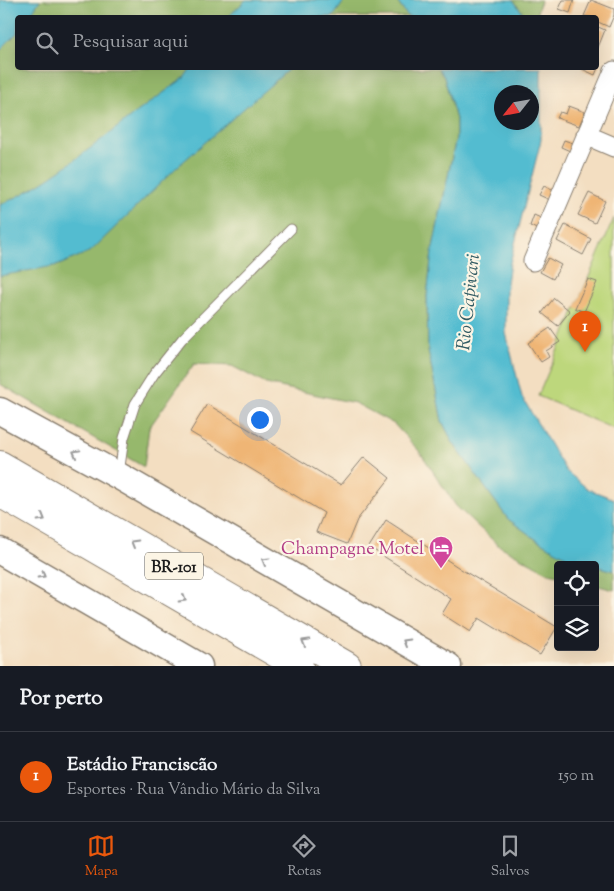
<!DOCTYPE html>
<html lang="pt">
<head>
<meta charset="utf-8">
<style>
	body { margin:0; font-family:"Sorts Mill Goudy",serif; background:#20242c; color:#f1f3f6 }
	.controls { position:absolute; right:15px; bottom:15px; display:grid; overflow:hidden; border-radius:5px; box-shadow:0 5px 20px #0002 }
	.controls button { width:45px; height:45px; display:grid; place-items:center; padding:0; border:0; border-bottom:1px solid #363941; background:#171b24; color:#f1f3f6; font:25px sans-serif }
	.compass { position:absolute; left:494px; top:85px; width:45px; height:45px; border-radius:50%; background:#171b24; box-shadow:0 5px 20px #0002; rotate:239deg }
	.you { position:absolute; left:259px; top:419px; width:18px; height:18px; margin:-12px; border:4px solid #fff; border-radius:50%; background:#1a73e8; box-shadow:0 0 0 8px #1a73e833 }
	.badge { display:grid; place-items:center; width:32px; height:32px; border-radius:50%; background:#ea580c; color:#fff; font-size:16px; font-weight:700 }
	.pin { position:absolute; translate:-50% -41px; filter:drop-shadow(0 1px 2px #0008) }
	.pin::after { content:''; position:absolute; top:26px; width:18px; height:15px; background:inherit; clip-path:polygon(0 0,100% 0,50% 100%) }
	.list { margin:0; padding:0; list-style:none }
	h2 { display:flex; justify-content:space-between; align-items:center; height:65px; margin:0; padding:0 20px; font-size:21px }
	h2 small { font-size:16px; font-weight:400; color:#9ea1a6 }
	.list li { display:grid; grid-template-columns:32px 1fr auto; gap:15px; align-items:center; box-sizing:border-box; height:90px; padding:0 20px; border-top:1px solid #363941 }
	.list b { display:block; font-size:19px; white-space:nowrap }
	.list p { margin:0; font-size:16px; white-space:nowrap; color:#9ea1a6 }
	.list em { font-size:16px; font-style:normal; color:#9ea1a6 }
	.icon { flex:none; width:28px; height:28px; fill:none; stroke:currentColor; stroke-width:2; stroke-linecap:round; stroke-linejoin:round }
	.map { position:relative; flex:none; width:614px; height:666px; overflow:hidden }
	.search { position:absolute; background:#171b24; box-shadow:0 5px 20px #0002; left:15px; right:15px; top:15px; height:55px; display:flex; align-items:center; gap:12px; box-sizing:border-box; padding:0 18px; border-radius:5px; color:#9ea1a6; font-size:19px }
	.sheet { height:155px; background:#171b24 }
	nav { display:flex; justify-content:space-around; align-items:center; box-sizing:border-box; height:70px; border-top:1px solid #363941; background:#171b24; font-size:14px; color:#9ea1a6 }
	nav a { display:grid; justify-items:center; gap:2px }
	nav .on { color:#ea580c }
	.map>svg:first-child { display:block }
</style>
</head>
<body>
<div class="map">
<svg width="614" height="666" viewBox="0 0 614 666">
	<rect width="100%" height="100%" fill="#fcf5e5"/>
	<filter id="ink" filterUnits="userSpaceOnUse"><feTurbulence type="fractalNoise" baseFrequency=".02" numOctaves="2"/><feDisplacementMap in="SourceGraphic" scale="10" xChannelSelector="R" yChannelSelector="G"/><feConvolveMatrix kernelMatrix="1 2 1 2 8 2 1 2 1" color-interpolation-filters="sRGB"/></filter>
	<filter id="wash" filterUnits="userSpaceOnUse"><feTurbulence type="fractalNoise" baseFrequency=".0096" numOctaves="4" result="noise"/><feDisplacementMap in="SourceGraphic" scale="20" xChannelSelector="R" yChannelSelector="G"/><feGaussianBlur stdDeviation="1.12" result="paint"/><feColorMatrix in="noise" values="0 0 0 0 0 0 0 0 0 0 0 0 0 0 0 0 0 1.4 0 .05"/><feComposite in="paint" operator="in"/></filter>
	<g filter="url(#wash)">
		<rect width="100%" height="100%" fill="#f3dec1"/>
		<!-- green -->
		<path fill="#bdd77c" stroke="#6c7a4c" d="M614 218V429L538 396Z"/>
		<!-- forest -->
		<path fill="#96b86c" stroke="#596a44" d="M0 0H396L408 17 18 18V68H438L444 77 456 119V138L432 252 427 296 428 350 442 421 453 443 508 519 537 540 569 557 594 565H558V575L549 573 498 545 456 506 420 452 394 424 355 403 266 384 232 366 194 364 149 428 144 467 0 384Z
			M513 0H541L537 12 539 17H526Z
			M595 565 614 571V590L595 585Z"/>
		<!-- water -->
		<path fill="#53bcd0" stroke="#386c76" fill-rule="evenodd" d="M0 0H40L29 17 18 18 17 33 0 50Z
			M246 0H345L333 17H228Z
			M396 0H513L526 17H408Z
			M191 68H290L177 167 91 251 59 265 0 276V205C44 186 81 155 119 126 140 109 162 94 184 78Z
			M438 68H541V140L510 263 506 290V333L522 397 566 471 588 489 614 499V571L569 558 537 540 508 519 453 443 442 421 428 350 427 296 432 252 456 138V119L444 77ZM502 92H532V122H502Z"/>
		<g id="blocks">
			<!-- building -->
			<path fill="#efb574" d="M563 0H574L570 13 559 9Z
				M591 0 614 9V15L609 27 596 21V18L584 16Z
				M596 26 605 30 597 50H596Z
				M596 61 600 63 595 75 582 69V68H596Z
				M569 106 585 112 579 126 557 118 560 112 566 114Z
				M564 140 573 143 570 151 561 147Z
				M544 186 554 191 550 200 539 195Z
				M589 193 605 201 595 223 578 215Z
				M534 215 543 219 539 230 530 226Z
				M565 225 591 239 583 255 557 241Z
				M548 258 561 265 553 279 540 272Z
				M588 279 597 282 584 312 575 308Z
				M554 298 570 311 558 326 542 313Z
				M550 328 560 342 546 351 549 357 541 362 528 343Z
				M207 404 341 485 364 457 390 478 357 520 347 544 316 532 324 513 190 432Z
				M386 520 464 571 557 627 540 655 479 618 470 632 442 614 451 599 369 547Z"/>
		</g>
	</g>
	<g filter="url(#ink)">
		<use href="#blocks" fill-opacity="0" stroke="#887d6e" stroke-width="1"/>
		<g fill="none" stroke-linecap="round" stroke-linejoin="round">
			<defs>
				<path id="service" d="M119 474 124 438 135 404 154 374 182 339 291 229"/>
				<path id="minor" d="M586 135 614 147
					M533 261 614 71"/>
				<path id="secondary" d="M0 411 119 476 448 666
					M0 551 199 666"/>
				<path id="motorway" d="M0 465 347 666
					M0 493 299 666"/>
			</defs>
			<!-- service casing -->
			<use href="#service" stroke="#887d6e" stroke-width="11"/>
			<!-- minor casing -->
			<use href="#minor" stroke="#887d6e" stroke-width="21"/>
			<!-- secondary casing -->
			<use href="#secondary" stroke="#887d6e" stroke-width="29"/>
			<!-- motorway casing -->
			<use href="#motorway" stroke="#887d6e" stroke-width="30"/>
			<!-- service -->
			<use href="#service" stroke="#fff" stroke-width="9"/>
			<!-- minor -->
			<use href="#minor" stroke="#fff" stroke-width="19"/>
			<!-- secondary -->
			<use href="#secondary" stroke="#fff" stroke-width="26"/>
			<!-- motorway -->
			<use href="#motorway" stroke="#fff" stroke-width="28"/>
		</g>
		<!-- one-way arrows -->
		<defs><path id="oneway-chevron" d="M-2-3.5L2.5 0L-2 3.5" fill="none" stroke-width="1.6" stroke-linecap="round" stroke-linejoin="round" transform="scale(1.25)"/></defs>
		<g stroke="#999">
			<use href="#oneway-chevron" transform="translate(76 453) rotate(-151)"/>
			<use href="#oneway-chevron" transform="translate(42 518) rotate(30)"/>
			<use href="#oneway-chevron" transform="translate(134 543) rotate(-150)"/>
			<use href="#oneway-chevron" transform="translate(265 561) rotate(-150)"/>
			<use href="#oneway-chevron" transform="translate(42 575) rotate(30)"/>
			<use href="#oneway-chevron" transform="translate(183 599) rotate(30)"/>
			<use href="#oneway-chevron" transform="translate(305 642) rotate(-150)"/>
			<use href="#oneway-chevron" transform="translate(406 642) rotate(-150)"/>
		</g>
	</g>
	<!-- icons -->
	<defs>
		<symbol id="hotel-pin" viewBox="-11 -11 22 30"><path d="M0 17L-7.5 6A9.5 9.5 0 1 1 7.5 6Z" fill="#d1479c" stroke="#fcf5e5"/><path d="M-6-4.5h1.5V1H6V5H4.5V3h-9V5H-6ZM-4 0a1.8 1.8 0 1 1 3.6 0ZM.5 0V-2.5h3Q6-2.5 6 0Z" fill="#fff"/></symbol>
	</defs>
	<g fill-rule="evenodd">
		<use href="#hotel-pin" x="427" y="534" width="28" height="38"/>
	</g>
	<g text-anchor="middle" stroke-width="4.5" stroke-linejoin="round" paint-order="stroke">
		<!-- shield labels -->
		<rect fill="#fcf5e5" stroke="#5f5d58" stroke-width="1" x="145" y="552.5" width="58" height="27" rx="4"/>
		<g font-size="16" font-weight="bold" fill="#1c1c1c">
			<text x="174" y="572">BR-101</text>
		</g>
		<!-- hotel labels -->
		<g font-size="18" fill="#b23c85" stroke="#fcf5e5" text-anchor="end">
			<text x="424" y="554">Champagne Motel</text>
		</g>
		<!-- water labels -->
		<g font-size="19" font-style="italic" fill="#325c64" stroke="#fcf5e5">
			<text transform="translate(467 302) rotate(-84)" y="7">Rio Capivari</text>
		</g>
	</g>
</svg>
<div class="controls">
<button><svg class="icon" aria-label="locate" viewBox="0 0 24 24"><circle cx="12" cy="12" r="6"/><path d="M12 2v4M12 18v4M2 12h4M18 12h4"/></svg></button>
<button><svg class="icon" aria-label="layers" viewBox="0 0 24 24"><path d="M12 4l9 5-9 5-9-5zM3 14l9 5 9-5"/></svg></button>
</div>
<svg class="compass" viewBox="-18 -18 36 36"><path d="M0-13l5 13h-10z" fill="#e53935"/><path d="M0 13l5-13h-10z" fill="#9ea1a6"/></svg>
<div class="you"></div>
<div class="pin badge" style="left:585px;top:352px">1</div>
<div class="search"><svg class="icon" aria-label="search" viewBox="0 0 24 24"><circle cx="10" cy="10" r="6"/><path d="M15 15l6 6"/></svg>Pesquisar aqui</div>
</div>
<section class="sheet">
<h2>Por perto<small></small></h2>
<ul class="list">
<li><span class="badge">1</span><div><b>Estádio Franciscão</b><p>Esportes · Rua Vândio Mário da Silva</p></div><em>150 m</em></li>
</ul>
</section>
<nav>
<a class="on"><svg class="icon" aria-label="map" viewBox="0 0 24 24"><path d="M3 6l6-2 6 2 6-2v14l-6 2-6-2-6 2zM9 4v14M15 6v14"/></svg>Mapa</a>
<a><svg class="icon" aria-label="directions" viewBox="0 0 24 24"><path d="M12 3l9 9-9 9-9-9zM9 14v-3h6M13 9l2 2-2 2"/></svg>Rotas</a>
<a><svg class="icon" aria-label="saved" viewBox="0 0 24 24"><path d="M7 4h10v16l-5-4-5 4z"/></svg>Salvos</a>
</nav>
</body>
</html>
